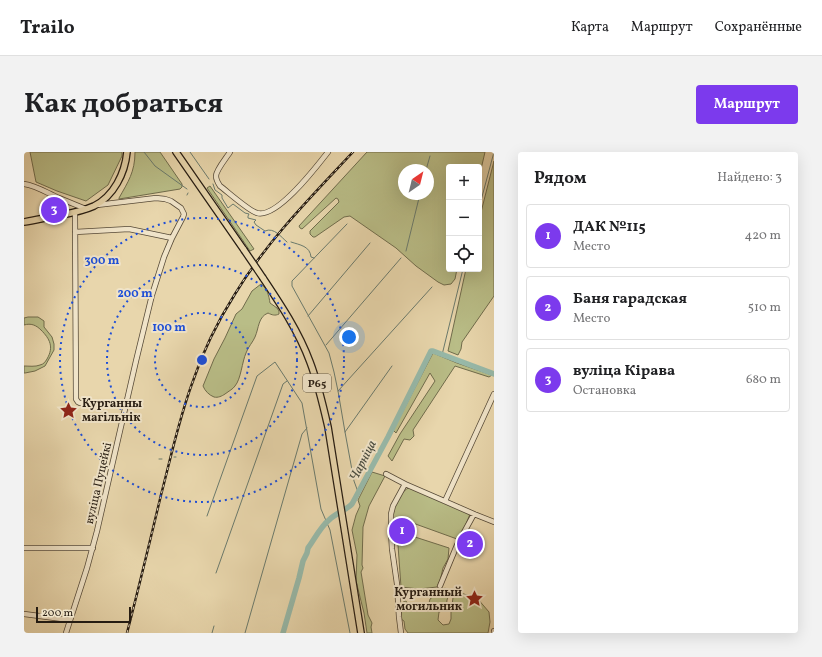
<!DOCTYPE html>
<html lang="ru">
<head>
<meta charset="utf-8">
<style>
	body { margin:0; font-family:Vollkorn,serif; background:#f2f2f2; color:#202124 }
	.controls { position:absolute; right:12px; top:12px; display:grid; overflow:hidden; border-radius:4px; box-shadow:0 4px 16px #0002 }
	.controls button { width:36px; height:36px; display:grid; place-items:center; padding:0; border:0; border-bottom:1px solid #e0e0e0; background:#fff; color:#202124; font:20px sans-serif }
	.compass { position:absolute; left:374px; top:12px; width:36px; height:36px; border-radius:50%; background:#fff; box-shadow:0 4px 16px #0002; rotate:35deg }
	.scale { position:absolute; left:12px; bottom:10px; width:95px; box-sizing:border-box; padding-left:4px; border:2px solid #261c12; border-top:0; font-size:11px; line-height:14px; white-space:nowrap; color:#261c12; -webkit-text-stroke:3px #f0e4c9; paint-order:stroke }
	.you { position:absolute; left:325px; top:185px; width:14px; height:14px; margin:-10px; border:3px solid #fff; border-radius:50%; background:#1a73e8; box-shadow:0 0 0 6px #1a73e833 }
	.badge { display:grid; place-items:center; width:26px; height:26px; border-radius:50%; background:#7c3aed; color:#fff; font-size:13px; font-weight:700 }
	.pin { position:absolute; translate:-50% -50%; border:2px solid #fff; box-shadow:0 1px 4px #0006 }
	.list { margin:0; padding:0; list-style:none }
	h2 { display:flex; justify-content:space-between; align-items:center; height:52px; margin:0; padding:0 16px; font-size:17px }
	h2 small { font-size:13px; font-weight:400; color:#757577 }
	.list li { display:grid; grid-template-columns:26px 1fr auto; gap:12px; align-items:center; box-sizing:border-box; height:64px; margin:0 8px 8px; padding:0 8px; border:1px solid #e0e0e0; border-radius:4px }
	.list b { display:block; font-size:15px; white-space:nowrap }
	.list p { margin:0; font-size:13px; white-space:nowrap; color:#757577 }
	.list em { font-size:13px; font-style:normal; color:#757577 }
	.icon { flex:none; width:22px; height:22px; fill:none; stroke:currentColor; stroke-width:2; stroke-linecap:round; stroke-linejoin:round }
	.map { position:relative; flex:none; width:470px; height:481px; overflow:hidden; border-radius:4px }
	header { display:flex; align-items:center; gap:24px; box-sizing:border-box; height:56px; padding:0 20px; background:#fff; border-bottom:1px solid #e0e0e0 }
	header strong { font-size:19px }
	nav { display:flex; gap:22px; margin-inline-start:auto; font-size:14px }
	.intro { display:flex; align-items:center; justify-content:space-between; box-sizing:border-box; height:96px; padding:0 24px }
	h1 { margin:0; font-size:28px }
	.button { padding:10px 18px; border-radius:4px; background:#7c3aed; color:#fff; font-size:14px; font-weight:700 }
	main { display:flex; gap:24px; padding:0 24px }
	aside { flex:1; background:#fff; border-radius:4px; box-shadow:0 4px 16px #0002 }
	.map>svg:first-child { display:block }
</style>
</head>
<body>
<header>
<strong>Trailo</strong>
<nav><a>Карта</a><a>Маршрут</a><a>Сохранённые</a></nav>
</header>
<div class="intro"><h1>Как добраться</h1><a class="button">Маршрут</a></div>
<main>
<div class="map">
<svg width="470" height="481" viewBox="0 0 470 481">
	<rect width="100%" height="100%" fill="#e8d6ac"/>
	<filter id="stains"><feTurbulence type="fractalNoise" baseFrequency=".005" numOctaves="4"/><feColorMatrix values="0 0 0 0 .2 0 0 0 0 .09 0 0 0 0 .02 0 0 0 .5 -.17"/></filter>
	<radialGradient id="worn" r=".72"><stop offset=".6" stop-color="#630" stop-opacity="0"/><stop offset="1" stop-color="#630" stop-opacity=".3"/></radialGradient>
	<!-- green -->
	<path fill="#b9bd87" stroke="#706c4c" fill-rule="evenodd" d="M6 0H98V4L84 33 62 49 33 39 12 30Z
		M111 0H136L158 32V35L156 37 95 47V46C104 30 111 20 111 0Z
		M343 0H461L455 26V15H425V117H433L431 127 427 132 420 133 414 130 392 114 372 96 326 64 320 65 291 85H289L286 82V79L315 50 314 47 312 46 278 77 276 76 275 74ZM380 18H404V42H380Z
		M470 9V144L438 190 437 197 434 203 424 199 442 117H455V68Z
		M186 34 230 97 226 99 183 36Z
		M237 132C243 136 245 144 246 151L253 156 255 159V162C251 164 248 163 244 161 234 165 235 176 231 185 229 190 224 195 222 201 218 210 217 227 211 234 209 237 205 239 201 242 198 244 194 246 190 245 185 243 181 239 179 234L190 207 201 186 212 162 218 157 228 139Z
		M4 165H14L20 169V175L28 185 30 192V198L21 214 11 219 1 221H0V214C5 214 11 215 16 213 20 212 21 210 23 207 30 195 26 187 17 178 12 173 7 171 0 173V166Z
		M409 201 433 211 468 223 465 225 431 214 389 278 390 284 386 288 380 287 368 309 364 304 376 282 411 229 406 221 372 281 369 278Z
		M348 320 361 324 345 354 339 375 338 413 339 416 337 420 344 463 348 471 347 475 348 481H343L340 461 332 429 333 403 328 378 332 363 336 354 334 348Z
		M386 335 446 362 440 377 433 387 386 370 375 371 369 386C369 367 366 346 386 335Z
		M386 373 390 375 391 385 425 396 424 407 419 416 416 429 413 435 395 437 377 435 374 393 378 386 384 379Z
		M421 436 426 440 423 448 422 458 415 460 414 468 419 473 425 472 427 467V460L430 439 453 446 465 460 466 470 464 481H384L381 477 380 469 377 467V456L380 454V449H382L385 454 405 451 406 447Z"/>
	<g fill="none" stroke-linecap="round" stroke-linejoin="round">
		<!-- stream -->
		<path stroke="#6a7a6d" stroke-width="1" d="M120 0 131 14 163 37
			M166 0 185 27
			M402 18 406 4
			M189 32 191 38 198 43V46L204 56 209 52 221 61 225 62 224 64V66L232 68 230 70 232 73 241 79C250 75 257 85 263 90
			M163 43 164 41
			M455 56 470 0
			M267 90C276 93 286 94 287 105L290 106
			M382 99 396 42
			M284 164 346 91
			M302 193 377 106
			M418 203 439 117
			M314 239 310 220 305 201 268 134V129L323 72
			M321 280 314 239 408 135
			M150 305H152
			M135 307H138
			M334 340 330 329 321 280 368 214
			M183 364 233 224 251 210 278 251 297 357 306 378 326 481
			M192 421 259 232 263 229
			M188 481 190 474
			M221 481 278 282 283 276"/>
		<!-- river -->
		<path stroke="#97b9a9" stroke-width="5.5" d="M259 481 275 426 279 409 283 401 284 396C290 388 297 374 305 368 312 361 321 359 328 352L364 285 407 199H409L470 222"/>
		<defs>
			<path id="minor" d="M206 0C203 5 192 18 192 24 192 28 194 31 196 34 204 40 225 59 233 61 253 67 293 14 304 0
				M0 32C13 34 23 41 35 46 44 50 53 53 62 57
				M51 60 52 247 54 250 56 251 102 253
				M51 80 105 77 148 86
				M362 322 381 332 418 348 450 362 470 370
				M421 349 470 242
				M0 396H69
				M416 434 433 393 450 362
				M0 462 46 468
				M42 481 63 416 73 379 112 209 128 143 140 105 148 86 159 65 160 62 157 56 147 49 141 47 132 46 73 53
				M377 481 375 465 373 432 368 397 367 380V362L369 354 381 332
				M470 481V479"/>
			<path id="major" d="M152 0 220 98
				M0 70C12 68 25 65 37 63 48 61 59 59 70 54 90 44 101 21 103 0
				M239 126C257 153 275 180 286 210 294 231 299 253 304 275L337 481"/>
		</defs>
		<!-- minor casing -->
		<use href="#minor" stroke="#564a38" stroke-width="6"/>
		<!-- major casing -->
		<use href="#major" stroke="#261c12" stroke-width="8"/>
		<!-- minor -->
		<use href="#minor" stroke="#f0e4c9" stroke-width="4.5"/>
		<!-- major -->
		<use href="#major" stroke="#e8d6ac" stroke-width="5.5"/>
		<defs>
			<path id="rail" d="M103 481C115 435 126 389 137 343 147 305 155 266 169 229 179 199 194 169 211 142 243 89 287 45 329 0"/>
		</defs>
		<!-- rail casing -->
		<use href="#rail" stroke="#261c12" stroke-width="2.5"/>
		<!-- rail -->
		<use href="#rail" stroke="#f0e4c9" stroke-width="1" stroke-dasharray="3" stroke-linecap="butt"/>
		<defs>
			<path id="major-bridge" d="M220 98 239 126"/>
		</defs>
		<!-- major-bridge casing -->
		<use href="#major-bridge" stroke="#261c12" stroke-width="8" stroke-linecap="butt"/>
		<!-- major-bridge -->
		<use href="#major-bridge" stroke="#e8d6ac" stroke-width="5.5"/>
	</g>
	<!-- distance rings -->
	<g fill="none" stroke="#1d4ed8" stroke-width="2" stroke-dasharray="2 4">
		<circle cx="178" cy="208" r="47"/>
		<circle cx="178" cy="208" r="95"/>
		<circle cx="178" cy="208" r="142"/>
	</g>
	<!-- icons -->
	<defs>
		<symbol id="sight-bare" viewBox="-9 -9 18 18"><path d="M0-6L1.8-2.2L6-1.7L2.9 1.2L3.7 5.4L0 3.3L-3.7 5.4L-2.9 1.2L-6-1.7L-1.8-2.2Z" fill="#8f2418" stroke="#f0e4c9" stroke-width="2.5" paint-order="stroke"/></symbol>
	</defs>
	<g fill-rule="evenodd">
		<use href="#sight-bare" x="32" y="246" width="25" height="25"/>
		<use href="#sight-bare" x="438" y="434" width="25" height="25"/>
	</g>
	<g text-anchor="middle" stroke-width="4" stroke-linejoin="round" paint-order="stroke">
		<!-- shield labels -->
		<rect fill="#f0e4c9" stroke="#635849" stroke-width="1" x="279" y="222" width="28" height="18" rx="3"/>
		<g font-size="11" font-weight="bold" fill="#261c12">
			<text x="293" y="235">Р65</text>
		</g>
		<!-- poi labels -->
		<g font-size="12" font-weight="bold" fill="#261c12" stroke="#f0e4c9" text-anchor="start">
			<text x="58" y="255">Курганны<tspan x="58" dy="14">магільнік</tspan></text>
			<text x="438" y="444" text-anchor="end">Курганный<tspan x="438" dy="14">могильник</tspan></text>
		</g>
		<!-- street labels -->
		<g font-size="12" fill="#261c12" stroke="#f0e4c9">
			<text transform="translate(74 331) rotate(-77)" y="4">вуліца Пуцейкі</text>
		</g>
		<!-- water labels -->
		<g font-size="13" font-style="italic" fill="#484b3f" stroke="#f0e4c9">
			<text transform="translate(338 308) rotate(-63)" y="5">Чарніца</text>
		</g>
	</g>
	<circle cx="178" cy="208" r="6" fill="#1d4ed8" stroke="#f0e4c9" stroke-width="2"/>
	<g font-size="12" text-anchor="middle" font-weight="bold" fill="#1d4ed8" stroke="#f0e4c9" stroke-width="4" stroke-linejoin="round" paint-order="stroke">
		<text x="78" y="112">300 m</text>
		<text x="111" y="145">200 m</text>
		<text x="145" y="179">100 m</text>
	</g>
	<rect width="100%" height="100%" filter="url(#stains)"/>
	<rect width="100%" height="100%" fill="url(#worn)"/>
</svg>
<div class="controls">
<button>+</button>
<button>−</button>
<button><svg class="icon" aria-label="locate" viewBox="0 0 24 24"><circle cx="12" cy="12" r="6"/><path d="M12 2v4M12 18v4M2 12h4M18 12h4"/></svg></button>
</div>
<svg class="compass" viewBox="-18 -18 36 36"><path d="M0-13l5 13h-10z" fill="#e53935"/><path d="M0 13l5-13h-10z" fill="#757577"/></svg>
<div class="scale">200 m</div>
<div class="you"></div>
<div class="pin badge" style="left:378px;top:379px">1</div>
<div class="pin badge" style="left:446px;top:392px">2</div>
<div class="pin badge" style="left:30px;top:58px">3</div>
</div>
<aside>
<h2>Рядом<small>Найдено: 3</small></h2>
<ul class="list">
<li><span class="badge">1</span><div><b>ДАК №115</b><p>Место</p></div><em>420 m</em></li>
<li><span class="badge">2</span><div><b>Баня гарадская</b><p>Место</p></div><em>510 m</em></li>
<li><span class="badge">3</span><div><b>вуліца Кірава</b><p>Остановка</p></div><em>680 m</em></li>
</ul>
</aside>
</main>
</body>
</html>
